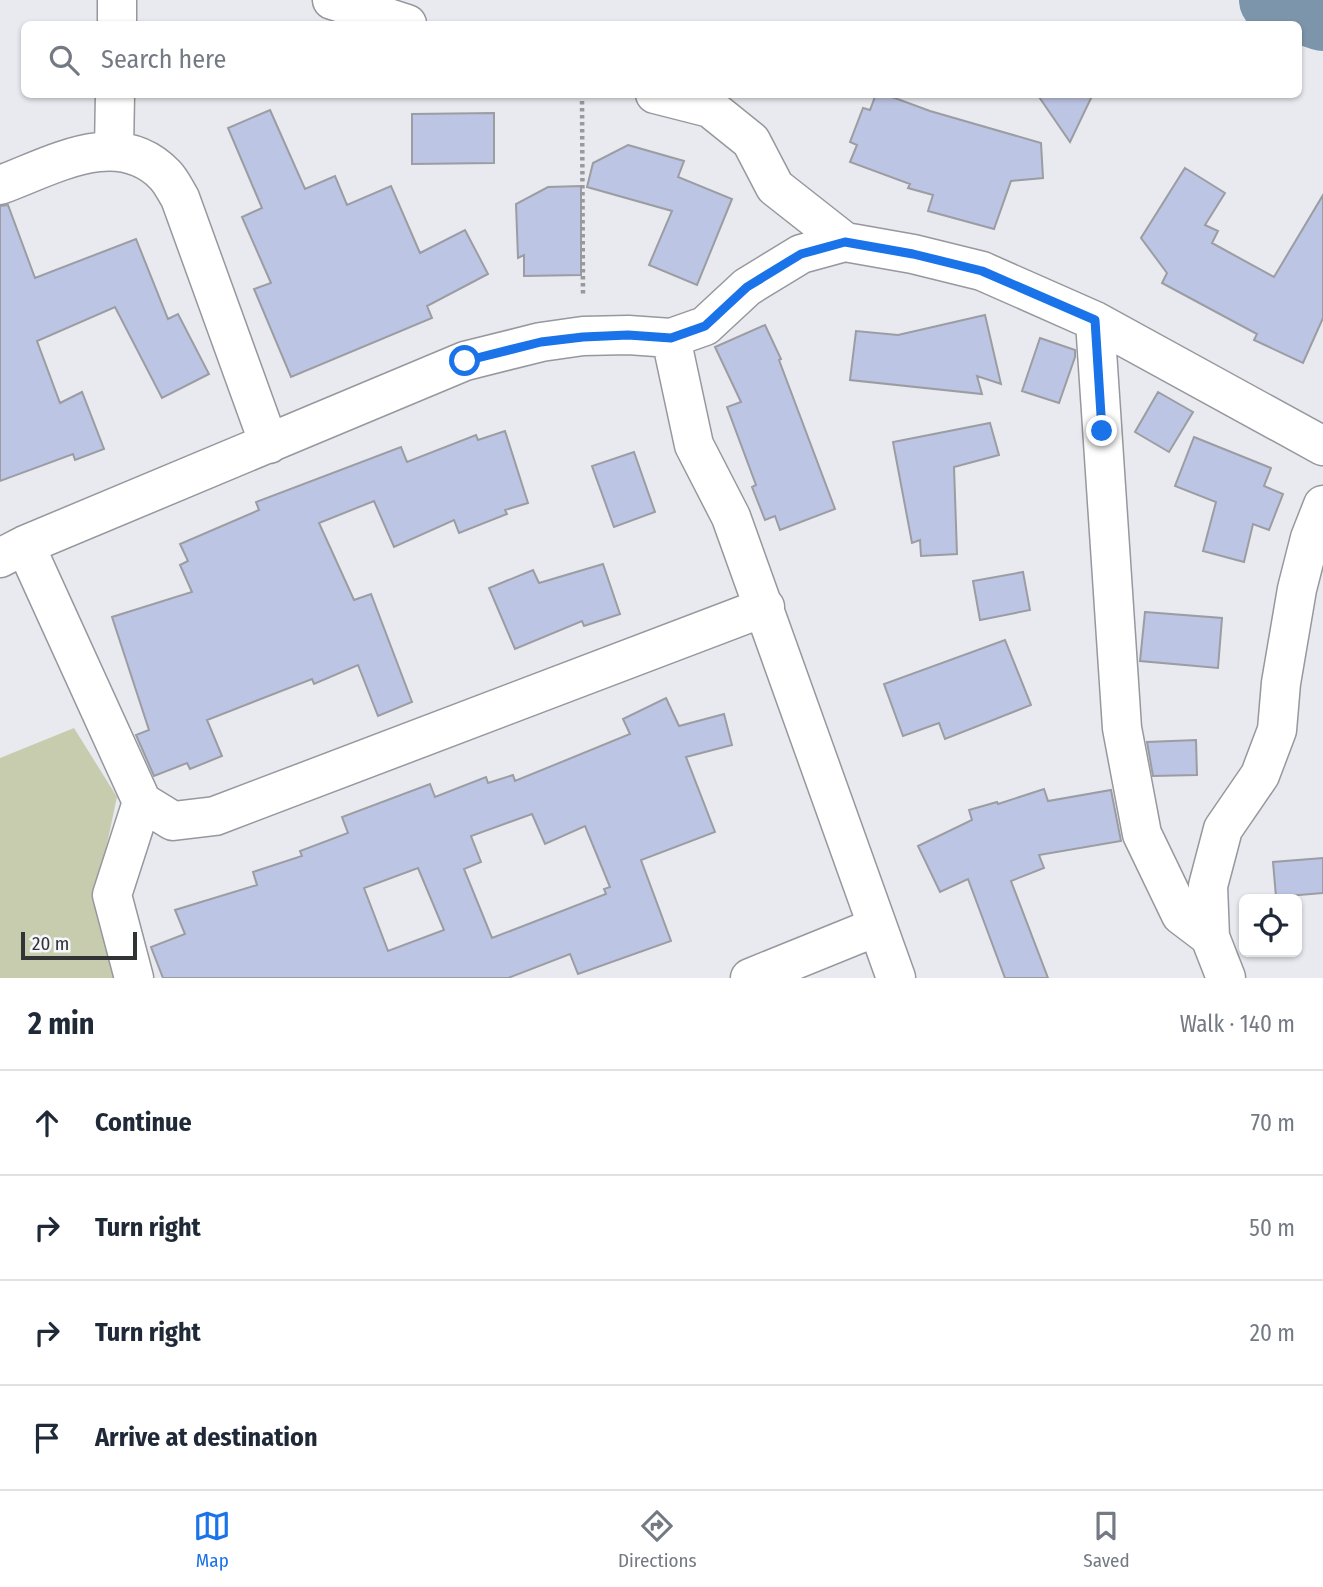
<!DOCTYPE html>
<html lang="en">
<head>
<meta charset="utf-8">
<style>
	body { margin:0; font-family:"Fira Sans Condensed",sans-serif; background:#f2f2f3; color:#1f2937 }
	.controls { position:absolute; right:21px; bottom:21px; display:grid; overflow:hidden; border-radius:10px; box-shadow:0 2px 5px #0004 }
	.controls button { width:63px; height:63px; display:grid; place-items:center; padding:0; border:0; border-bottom:2px solid #e0e1e3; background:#fff; color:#1f2937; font:35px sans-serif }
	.scale { position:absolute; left:21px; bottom:18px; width:116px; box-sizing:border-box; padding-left:7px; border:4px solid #323335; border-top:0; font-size:19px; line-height:24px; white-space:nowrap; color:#323335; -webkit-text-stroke:5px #f5f7fd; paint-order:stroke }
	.stop { position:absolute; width:21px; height:21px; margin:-16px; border:5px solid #1a73e8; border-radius:50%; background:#fff }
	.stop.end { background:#1a73e8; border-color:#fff; box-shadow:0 2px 7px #0008 }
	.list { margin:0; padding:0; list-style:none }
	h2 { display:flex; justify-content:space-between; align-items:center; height:91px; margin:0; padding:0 28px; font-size:30px }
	h2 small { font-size:23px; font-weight:400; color:#747a83 }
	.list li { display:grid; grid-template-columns:46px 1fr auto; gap:21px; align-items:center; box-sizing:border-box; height:105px; padding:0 28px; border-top:2px solid #e0e1e3 }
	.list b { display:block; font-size:26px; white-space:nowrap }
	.list em { font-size:23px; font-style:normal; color:#747a83 }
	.icon { flex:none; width:38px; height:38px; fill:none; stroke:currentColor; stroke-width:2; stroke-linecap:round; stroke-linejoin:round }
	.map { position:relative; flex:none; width:1323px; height:978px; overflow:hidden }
	.search { position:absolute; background:#fff; box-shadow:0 2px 5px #0004; left:21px; right:21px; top:21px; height:77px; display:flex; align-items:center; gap:18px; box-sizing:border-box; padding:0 24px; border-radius:10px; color:#747a83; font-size:26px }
	.sheet { height:511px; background:#fff }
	nav { display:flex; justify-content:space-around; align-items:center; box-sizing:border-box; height:98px; border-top:2px solid #e0e1e3; background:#fff; font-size:19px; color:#747a83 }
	nav a { display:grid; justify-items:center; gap:4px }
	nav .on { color:#1a73e8 }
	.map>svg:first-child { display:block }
</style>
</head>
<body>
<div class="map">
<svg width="1323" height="978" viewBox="0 0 1323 978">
	<rect width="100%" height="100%" fill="#e8eaef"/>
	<!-- green -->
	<path fill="#c8ccaf" d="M74 728 117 797 98 886 121 978H0V758Z"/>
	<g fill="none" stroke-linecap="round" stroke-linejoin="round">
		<!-- river -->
		<path stroke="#7d95ab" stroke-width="68" d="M1273 0 1323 17"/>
	</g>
	<!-- building -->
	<path fill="#bcc5e3" stroke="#9b9da2" stroke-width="2" fill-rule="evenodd" d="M876 94H884L930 111 1041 143 1043 178 1011 181 994 229 928 211 933 195 908 188 910 184 850 162 857 145 850 142 863 108 870 110Z
		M1037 94H1093L1070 142Z
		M270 110 305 189 335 176 347 205 391 186 420 253 465 230 488 274 427 306 432 318 291 377 254 289 271 283 242 217 262 208 228 128Z
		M494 113V163L412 164V114Z
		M628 145 684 161 678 177 732 199 697 285 649 265 672 211 587 187 593 163Z
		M1185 168 1225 193 1205 225 1218 231 1212 243 1274 277 1323 195V318L1303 363 1254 340 1257 334 1162 283 1167 273 1141 238Z
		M581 186V275L524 276V255L518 258 516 204 548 187Z
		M8 205 35 278 136 239 168 319 178 314 209 374 162 398 115 307 37 341 60 403 82 392 104 449 75 460 73 454 0 481V206Z
		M985 315 1001 384 977 376 982 394 850 380 856 331 898 335Z
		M765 325 781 359 779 360 835 509 780 530 775 516 765 520 752 487 756 485 727 407 741 402 715 347Z
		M1040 338 1075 350V357L1059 403 1022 391Z
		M1158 392 1193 412 1169 452 1135 432Z
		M990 423 999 455 954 467 957 554 921 556 920 540 912 543 893 442Z
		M505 431 528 503 505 510 507 514 459 533 454 520 394 547 374 501 319 523 354 600 371 594 412 702 378 716 358 665 314 684 312 679 207 720 222 756 190 769 187 763 154 776 136 735 149 730 112 617 192 592 180 565 188 561 180 544 259 510 256 502 401 447 407 462 476 435 478 440Z
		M1194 437 1271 468 1264 486 1283 494 1269 530 1253 524 1244 562 1203 551 1216 502 1175 486Z
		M634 452 655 512 614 527 592 466Z
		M603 564 620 614 584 626 582 621 515 649 489 588 533 570 539 583Z
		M1023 572 1030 610 980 620 973 581Z
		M1145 612 1222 618 1218 668 1140 661Z
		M1005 640 1031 705 945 739 939 723 903 736 884 684Z
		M666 698 679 726 724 714 732 745 686 757 715 832 641 860 671 941 578 974 570 954 508 978H163L151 947 185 934 175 910 257 885 253 872 302 856 300 851 348 833 342 817 430 784 435 797 486 777 488 783 513 775 515 781 630 734 623 719ZM532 814 545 844 585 826 610 887 604 889 606 894 492 938 464 869 481 862 471 836ZM418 868 444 930 388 951 364 888Z
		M1196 740 1197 775 1153 776 1147 742Z
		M1044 789 1048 801 1111 790 1121 841 1039 855 1044 868 1011 881 1048 978H1005L968 879 940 892 918 846 972 820 969 810 997 802 998 804Z
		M1323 858V893L1276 897 1273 862Z"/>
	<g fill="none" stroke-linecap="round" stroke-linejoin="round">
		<defs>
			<path id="minor" d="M332 0 407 24
				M117 24V0
				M655 94 710 108 751 141 775 187 845 242
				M114 150 115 94
				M0 185C52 166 118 126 165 175 171 181 175 190 180 198L269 444
				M1095 321 1122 728 1142 834 1181 915 1210 937
				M671 338 694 445 731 517 896 978
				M25 545 142 802 173 821 215 816 765 607
				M0 558 25 545 465 361 541 342 583 336 628 335 671 338 705 326 747 287 801 254 845 242 913 254 982 271 1095 321 1323 446
				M134 978 112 895 142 802
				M750 978 876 927
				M1226 978 1210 937 1208 886 1223 829 1260 775 1277 730 1281 683 1297 589 1310 538 1323 505"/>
		</defs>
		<!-- minor casing -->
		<use href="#minor" stroke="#96989d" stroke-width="41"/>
		<!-- path -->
		<path stroke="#97999c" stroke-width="4.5" stroke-dasharray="3.5 3.5" stroke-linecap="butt" d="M582 94 583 297"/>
		<!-- minor -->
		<use href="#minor" stroke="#fff" stroke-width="38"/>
	</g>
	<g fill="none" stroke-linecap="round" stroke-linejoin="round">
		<!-- route -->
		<path stroke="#1a73e8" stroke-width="9" d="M465 361 541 342 583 337 628 335 671 338 705 326 747 287 801 254 845 242 913 254 982 271 1095 320 1102 431"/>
	</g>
</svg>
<div class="controls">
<button><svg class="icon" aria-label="locate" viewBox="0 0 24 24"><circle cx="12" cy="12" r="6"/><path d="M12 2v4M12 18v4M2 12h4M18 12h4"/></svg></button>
</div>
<div class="scale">20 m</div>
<div class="stop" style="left:465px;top:361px"></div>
<div class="stop end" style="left:1102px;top:431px"></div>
<div class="search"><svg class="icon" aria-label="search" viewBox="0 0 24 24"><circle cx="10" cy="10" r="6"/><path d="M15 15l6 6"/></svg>Search here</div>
</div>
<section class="sheet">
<h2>2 min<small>Walk · 140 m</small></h2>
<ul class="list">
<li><svg class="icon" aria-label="ahead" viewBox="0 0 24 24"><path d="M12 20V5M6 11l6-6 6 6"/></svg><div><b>Continue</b></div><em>70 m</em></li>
<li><svg class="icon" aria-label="right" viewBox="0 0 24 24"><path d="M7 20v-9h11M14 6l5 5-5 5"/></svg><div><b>Turn right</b></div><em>50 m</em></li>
<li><svg class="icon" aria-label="right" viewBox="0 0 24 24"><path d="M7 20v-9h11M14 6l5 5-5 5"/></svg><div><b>Turn right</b></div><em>20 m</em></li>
<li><svg class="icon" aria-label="arrive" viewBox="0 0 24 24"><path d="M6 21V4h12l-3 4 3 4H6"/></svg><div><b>Arrive at destination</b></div></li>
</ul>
</section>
<nav>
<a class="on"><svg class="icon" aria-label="map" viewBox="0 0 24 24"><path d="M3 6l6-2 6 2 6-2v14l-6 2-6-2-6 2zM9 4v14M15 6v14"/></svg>Map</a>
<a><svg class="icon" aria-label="directions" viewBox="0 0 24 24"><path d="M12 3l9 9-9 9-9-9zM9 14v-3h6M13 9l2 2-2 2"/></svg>Directions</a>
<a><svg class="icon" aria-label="saved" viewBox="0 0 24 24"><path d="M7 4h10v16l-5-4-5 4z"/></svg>Saved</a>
</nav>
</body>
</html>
